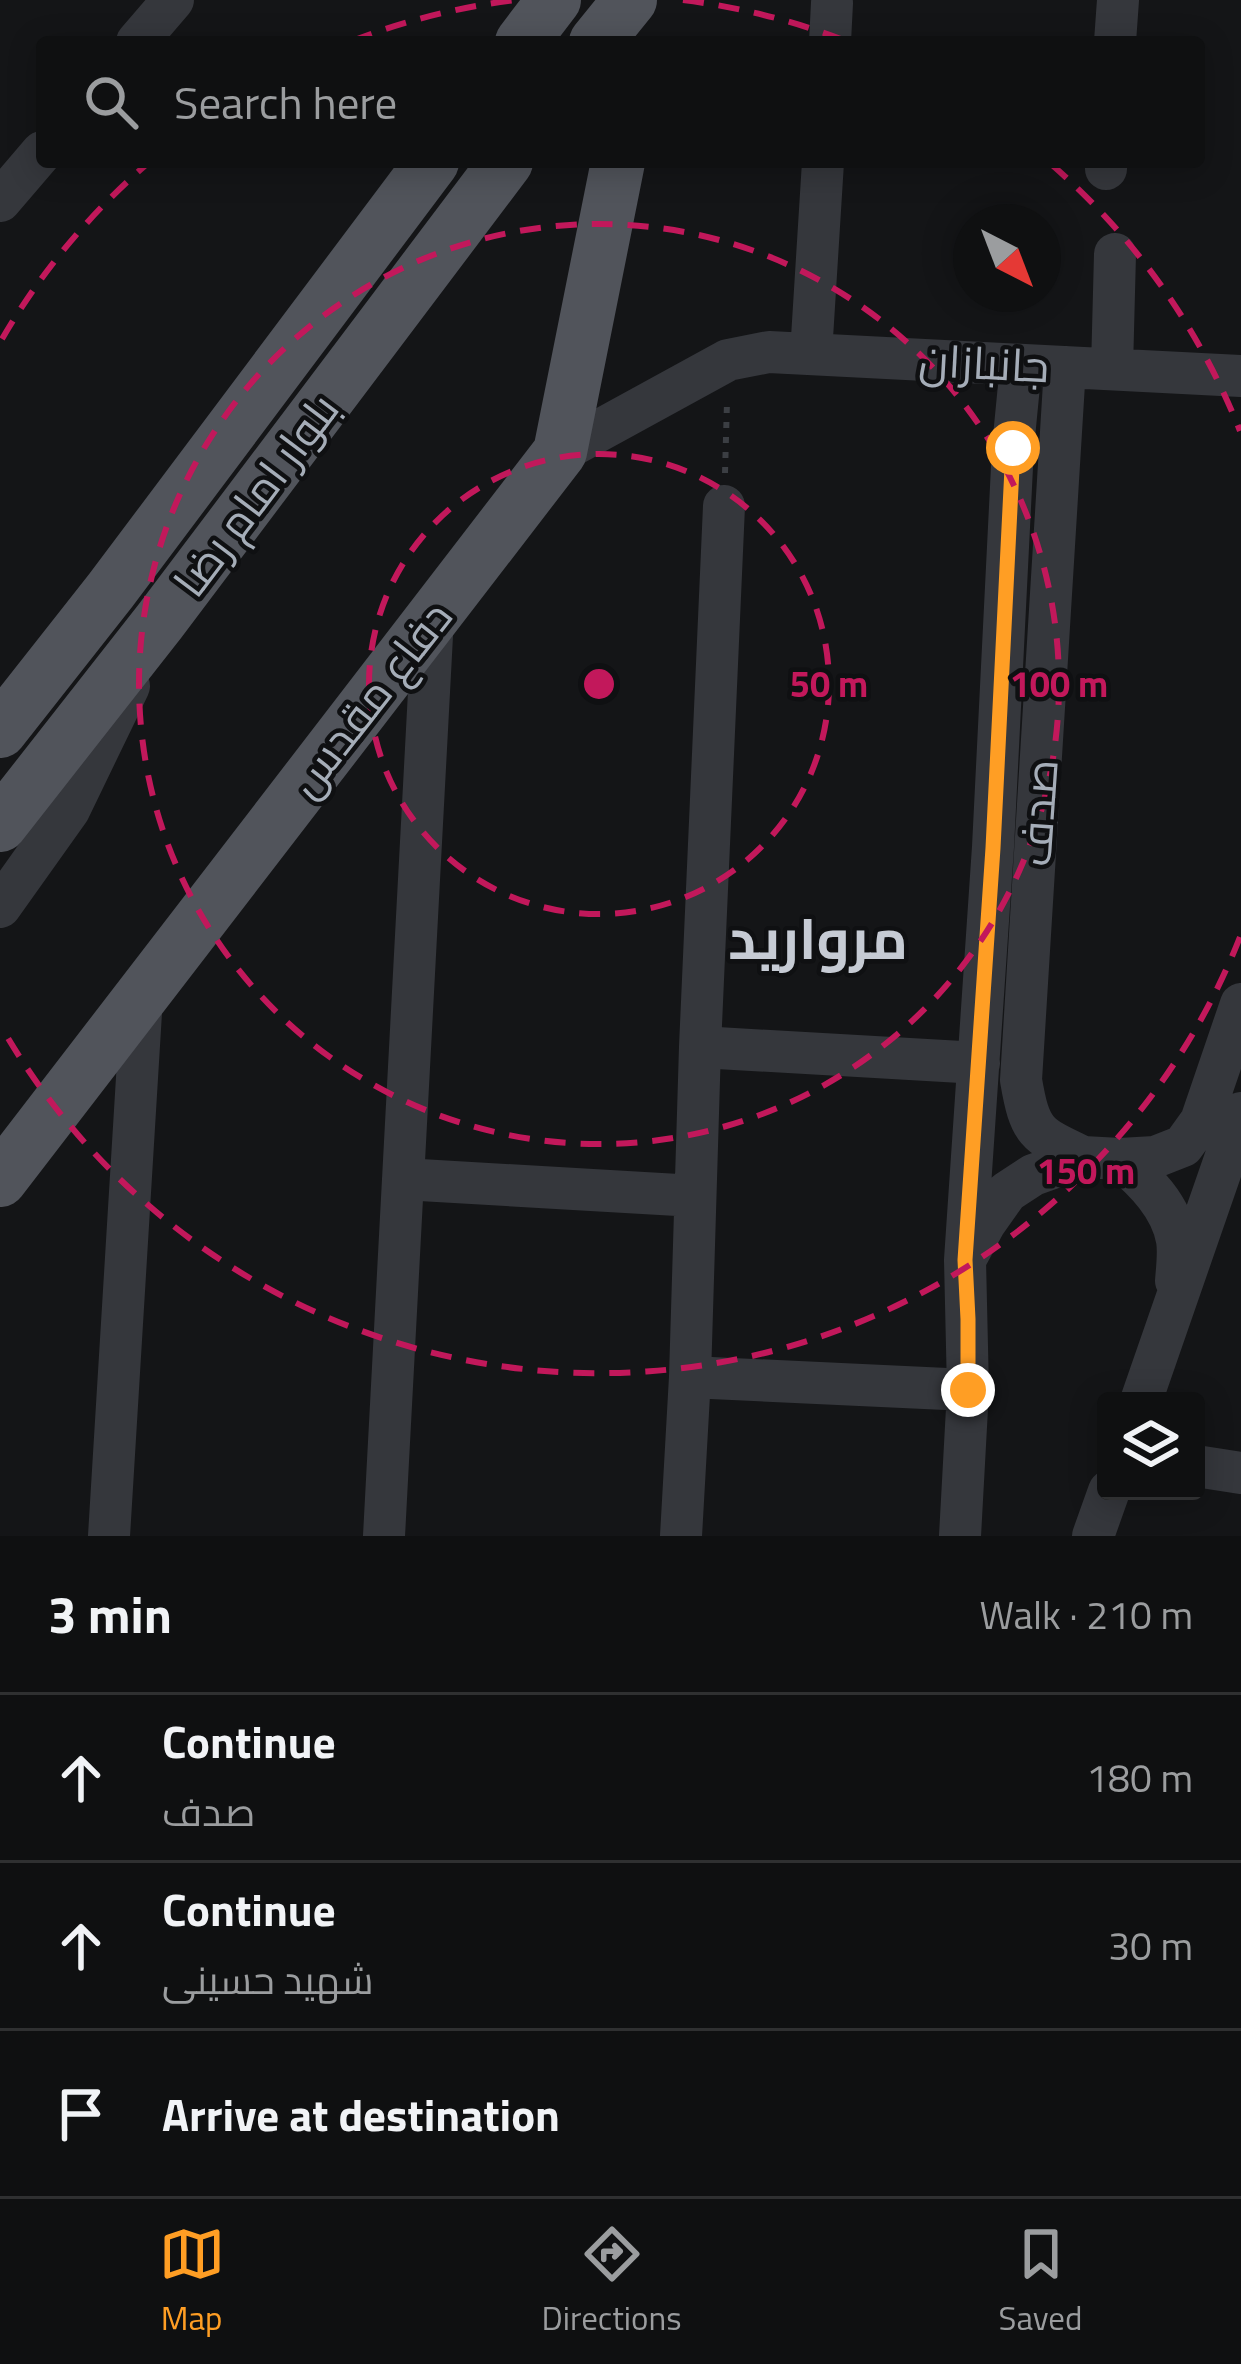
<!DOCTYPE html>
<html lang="en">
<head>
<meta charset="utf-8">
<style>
	body { margin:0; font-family:"Titillium Web",Cairo,sans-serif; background:#18191a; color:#f1f3f6 }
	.controls { position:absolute; right:36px; bottom:36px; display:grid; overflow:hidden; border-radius:12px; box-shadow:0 6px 30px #0003 }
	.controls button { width:108px; height:108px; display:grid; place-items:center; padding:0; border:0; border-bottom:3px solid #2f3031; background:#0f1011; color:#f1f3f6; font:60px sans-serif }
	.compass { position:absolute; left:953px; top:204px; width:108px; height:108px; border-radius:50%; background:#0f1011; box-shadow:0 6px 30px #0003; rotate:138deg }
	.stop { position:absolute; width:36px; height:36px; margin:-27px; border:9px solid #ff9e24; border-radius:50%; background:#fff }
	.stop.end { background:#ff9e24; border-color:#fff; box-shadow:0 3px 12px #0008 }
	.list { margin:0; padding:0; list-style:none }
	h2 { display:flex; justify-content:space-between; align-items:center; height:156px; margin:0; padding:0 48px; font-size:51px }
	h2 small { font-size:39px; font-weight:400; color:#9b9d9f }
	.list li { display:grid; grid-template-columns:78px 1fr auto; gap:36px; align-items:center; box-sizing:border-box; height:168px; padding:0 48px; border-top:3px solid #2f3031 }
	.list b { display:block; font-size:45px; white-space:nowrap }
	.list p { margin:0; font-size:39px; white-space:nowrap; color:#9b9d9f }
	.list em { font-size:39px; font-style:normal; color:#9b9d9f }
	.icon { flex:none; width:66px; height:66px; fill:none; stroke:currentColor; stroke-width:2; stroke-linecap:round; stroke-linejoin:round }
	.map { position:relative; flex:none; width:1241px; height:1536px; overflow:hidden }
	.search { position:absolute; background:#0f1011; box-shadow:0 6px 30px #0003; left:36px; right:36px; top:36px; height:132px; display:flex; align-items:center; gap:30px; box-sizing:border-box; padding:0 42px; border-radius:12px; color:#9b9d9f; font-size:45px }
	.sheet { height:660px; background:#0f1011 }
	nav { display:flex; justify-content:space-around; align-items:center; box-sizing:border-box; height:168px; border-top:3px solid #2f3031; background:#0f1011; font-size:33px; color:#9b9d9f }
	nav a { display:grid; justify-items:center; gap:6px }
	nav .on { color:#ff9e24 }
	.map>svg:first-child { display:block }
</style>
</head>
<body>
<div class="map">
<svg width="1241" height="1536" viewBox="0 0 1241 1536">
	<rect width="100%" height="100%" fill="#141517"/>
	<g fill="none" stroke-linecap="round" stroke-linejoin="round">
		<!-- path -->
		<path stroke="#3b3e43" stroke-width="6" stroke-dasharray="6 9" stroke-linecap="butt" d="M725 473 727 402"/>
		<!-- minor -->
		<path stroke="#35373c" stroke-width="42" d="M137 42 173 0
			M830 42 832 3
			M1115 42 1118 0
			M1106 169V162
			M0 201 42 152
			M811 354 823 162
			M1065 367 1021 1080C1030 1133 1036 1135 1083 1157
			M1112 369 1115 254
			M560 452 728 360 769 352 1241 376
			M0 907 69 810 129 686
			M700 1047 979 1063
			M1120 1159C1145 1181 1171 1206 1177 1240 1179 1253 1177 1268 1176 1281
			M403 1179 695 1196
			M965 1260 993 847 1013 447 1021 365
			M690 1377 968 1390
			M1141 1401 1241 1113
			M1196 1466 1241 1473
			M109 1536 142 996
			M384 1536 433 617
			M681 1536 690 1377 700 1047 724 506
			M960 1536 968 1390 965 1260 985 1223 1007 1192 1033 1175 1083 1157 1120 1159 1155 1157 1183 1146 1201 1121 1241 1004
			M1093 1536 1109 1491"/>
		<!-- major -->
		<path stroke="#51545b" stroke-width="54" d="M522 42 554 0
			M596 42 630 0
			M0 731 111 590 432 162
			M0 825 160 621 506 162
			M0 1180 560 452 618 162"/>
	</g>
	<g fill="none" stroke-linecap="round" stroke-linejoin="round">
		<!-- route -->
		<path stroke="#ff9e24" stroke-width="15" d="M968 1390V1319L965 1260 993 848 1013 448"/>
	</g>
	<!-- distance rings -->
	<g fill="none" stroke="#c2185b" stroke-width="6" stroke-dasharray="21 15">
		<circle cx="599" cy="684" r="230"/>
		<circle cx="599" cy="684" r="460"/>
		<path d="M1240 937A689 689 0 0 1 2 1028M2 339A689 689 0 0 1 147 164M352 41A689 689 0 0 1 515 0M683 0A689 689 0 0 1 846 41M1051 164A689 689 0 0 1 1240 431"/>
	</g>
	<g text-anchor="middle" stroke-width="9" stroke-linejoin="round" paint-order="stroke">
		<!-- street labels -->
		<g font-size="45" fill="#a5adb8" stroke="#0f1012">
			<text transform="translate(984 363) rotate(3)" y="16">جانبازان</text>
			<text transform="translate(256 495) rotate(-53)" y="16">بلوار امام رضا</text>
			<text transform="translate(370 699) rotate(-52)" y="16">دفاع مقدس</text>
			<text transform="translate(1038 813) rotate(-86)" y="16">صدف</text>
		</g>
		<!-- district labels -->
		<g font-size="57" font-weight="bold" fill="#c6cbd4" stroke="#0f1012">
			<text x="818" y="959">مروارید</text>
		</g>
	</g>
	<circle cx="599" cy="684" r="18" fill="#c2185b" stroke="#0f1012" stroke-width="6"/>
	<g font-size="36" text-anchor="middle" font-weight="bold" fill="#c2185b" stroke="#0f1012" stroke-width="9" stroke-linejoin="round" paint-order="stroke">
		<text x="829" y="697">50 m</text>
		<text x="1059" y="697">100 m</text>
		<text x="1086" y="1184">150 m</text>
	</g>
</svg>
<div class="controls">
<button><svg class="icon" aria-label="layers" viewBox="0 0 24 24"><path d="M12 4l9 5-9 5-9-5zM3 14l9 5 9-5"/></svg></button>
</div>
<svg class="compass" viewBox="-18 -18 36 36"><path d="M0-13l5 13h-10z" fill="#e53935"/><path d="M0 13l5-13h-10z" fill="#9b9d9f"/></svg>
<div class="stop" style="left:1013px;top:448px"></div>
<div class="stop end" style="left:968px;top:1390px"></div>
<div class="search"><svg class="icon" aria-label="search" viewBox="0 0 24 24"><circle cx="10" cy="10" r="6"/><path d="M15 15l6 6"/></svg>Search here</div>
</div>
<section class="sheet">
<h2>3 min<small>Walk · 210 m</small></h2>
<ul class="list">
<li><svg class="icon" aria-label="ahead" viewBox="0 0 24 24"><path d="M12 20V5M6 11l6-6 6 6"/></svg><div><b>Continue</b><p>صدف</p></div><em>180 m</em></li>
<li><svg class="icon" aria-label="ahead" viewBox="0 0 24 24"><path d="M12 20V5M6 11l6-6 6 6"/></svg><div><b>Continue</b><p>شهید حسینی</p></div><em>30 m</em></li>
<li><svg class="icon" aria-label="arrive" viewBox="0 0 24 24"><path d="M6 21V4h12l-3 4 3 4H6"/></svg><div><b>Arrive at destination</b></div></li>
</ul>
</section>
<nav>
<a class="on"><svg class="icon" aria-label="map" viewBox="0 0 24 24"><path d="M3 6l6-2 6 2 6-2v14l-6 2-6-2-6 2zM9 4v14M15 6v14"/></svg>Map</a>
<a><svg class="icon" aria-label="directions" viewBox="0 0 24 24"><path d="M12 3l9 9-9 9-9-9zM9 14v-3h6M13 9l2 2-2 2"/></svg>Directions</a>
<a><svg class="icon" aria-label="saved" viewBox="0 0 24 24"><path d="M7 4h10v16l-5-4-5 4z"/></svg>Saved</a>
</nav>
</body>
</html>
